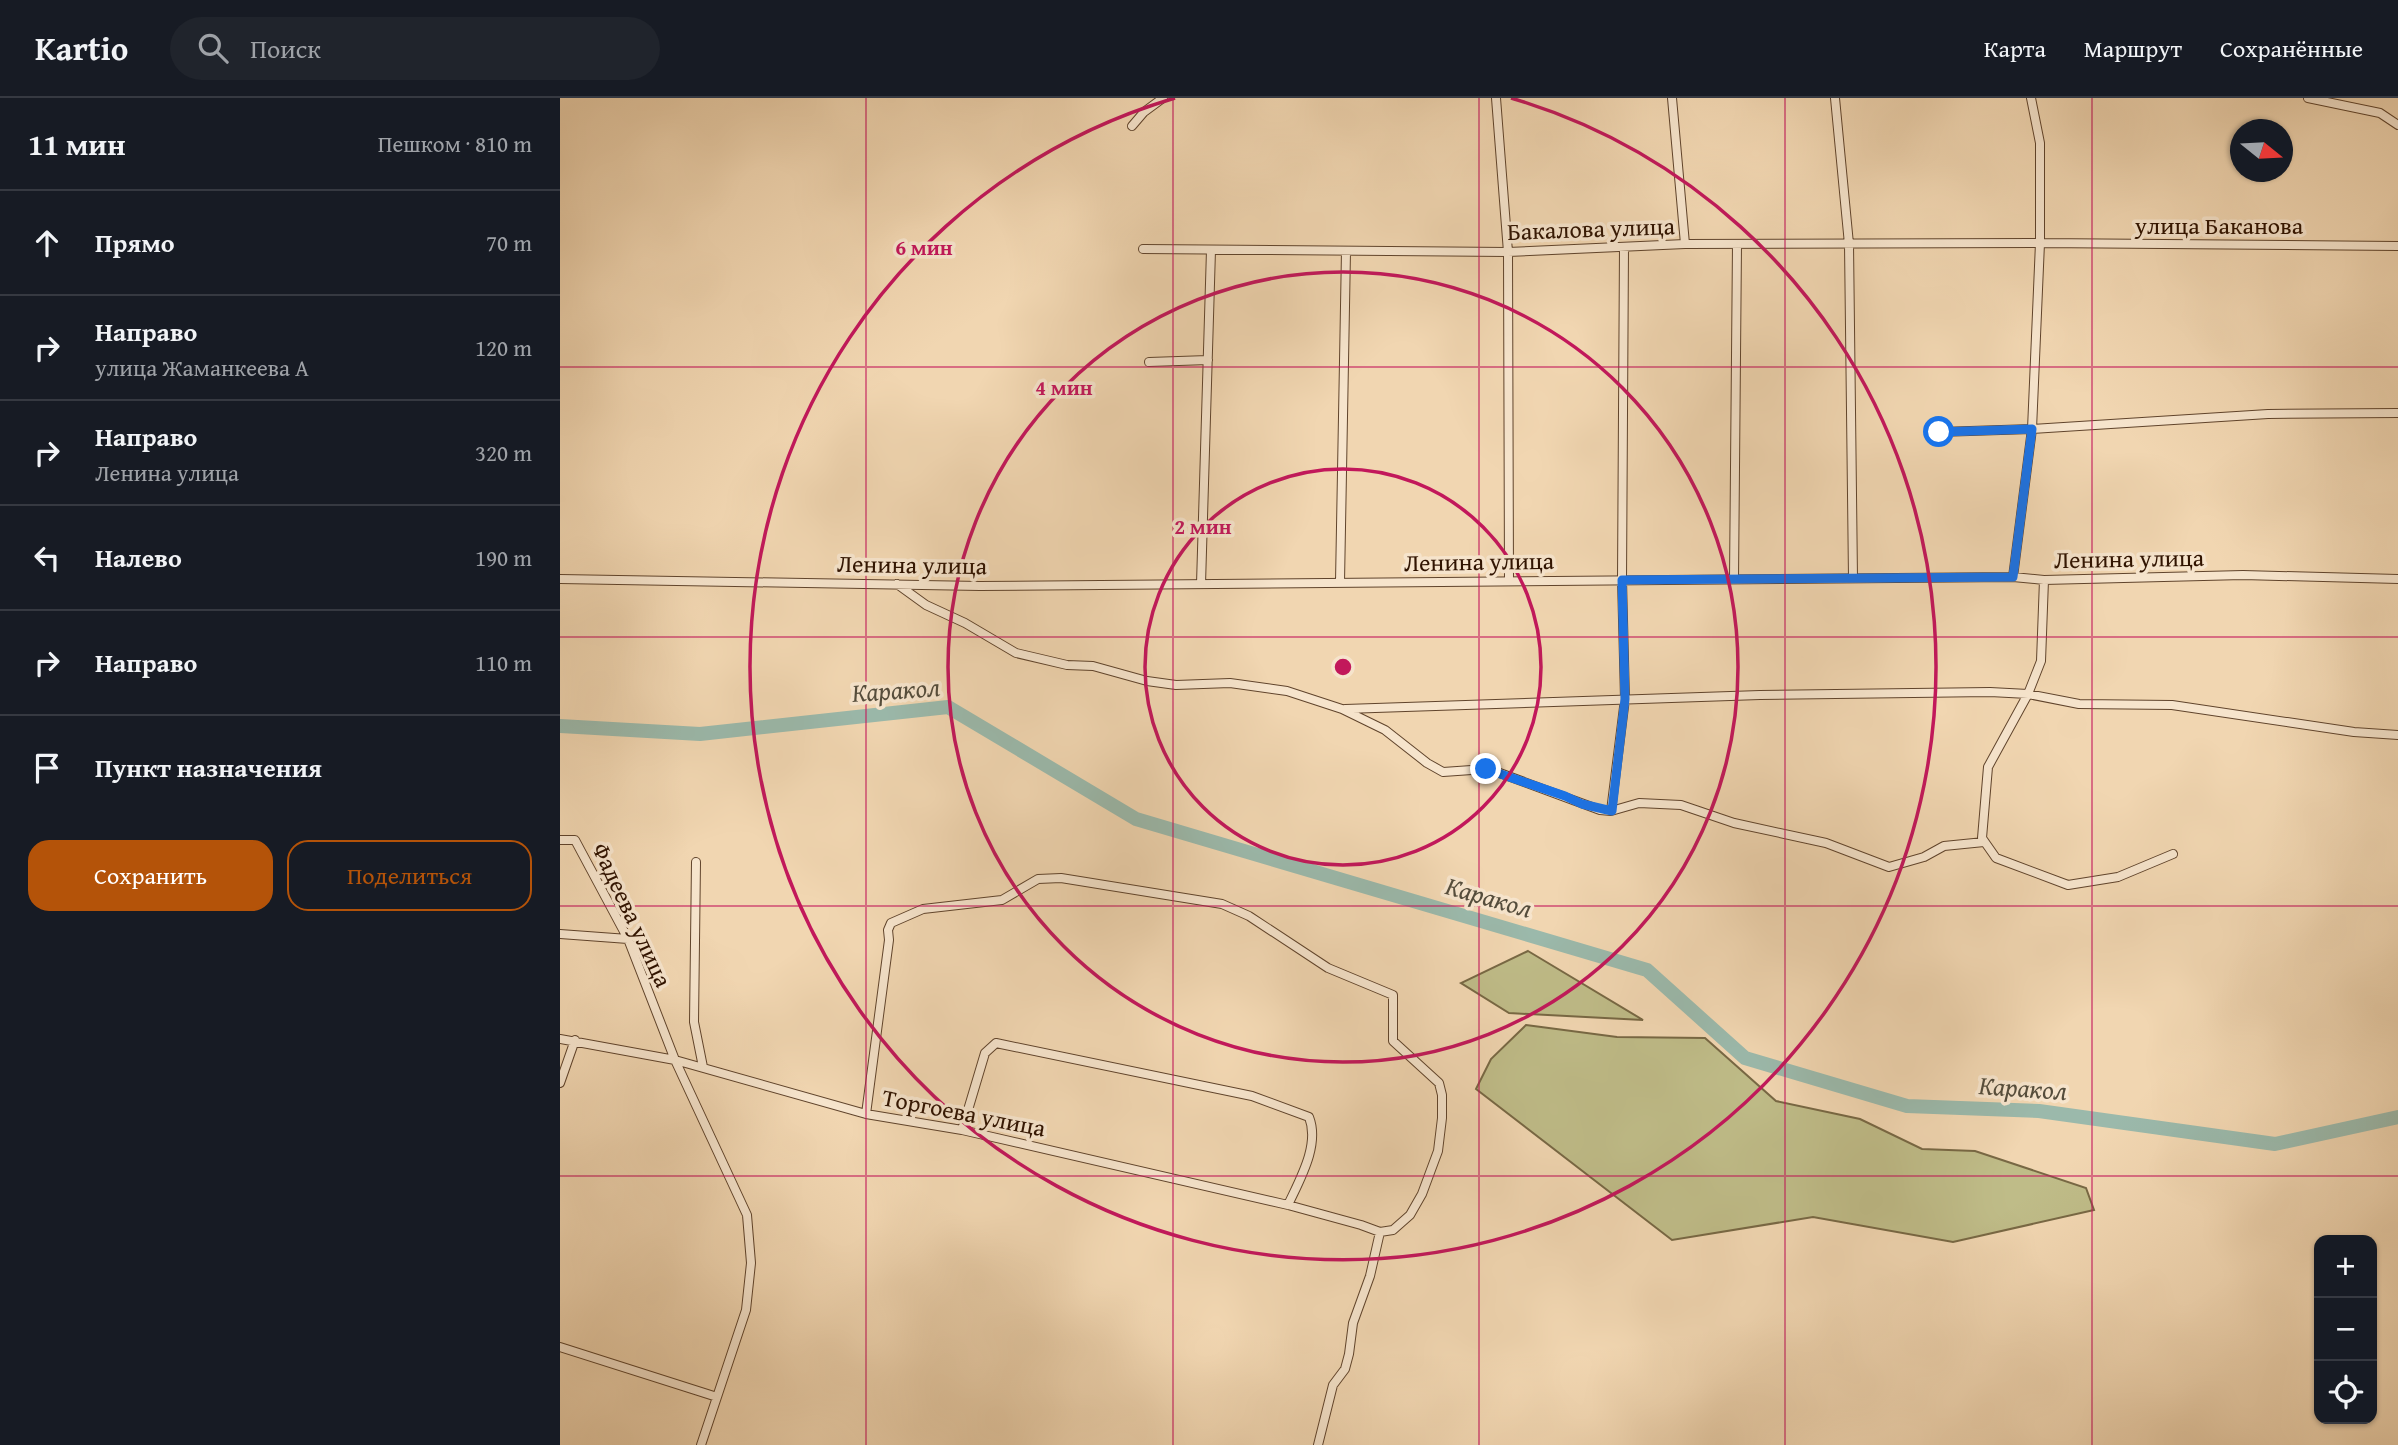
<!DOCTYPE html>
<html lang="ru">
<head>
<meta charset="utf-8">
<style>
	body { margin:0; font-family:"Gentium Book Plus",serif; background:#20242c; color:#f1f3f6 }
	.controls { position:absolute; right:21px; bottom:21px; display:grid; overflow:hidden; border-radius:14px; box-shadow:0 2px 5px #0004 }
	.controls button { width:63px; height:63px; display:grid; place-items:center; padding:0; border:0; border-bottom:2px solid #363941; background:#171b24; color:#f1f3f6; font:35px sans-serif }
	.compass { position:absolute; left:1670px; top:21px; width:63px; height:63px; border-radius:50%; background:#171b24; box-shadow:0 2px 5px #0004; rotate:108deg }
	.stop { position:absolute; width:21px; height:21px; margin:-16px; border:5px solid #1a73e8; border-radius:50%; background:#fff }
	.stop.end { background:#1a73e8; border-color:#fff; box-shadow:0 2px 7px #0008 }
	.list { margin:0; padding:0; list-style:none }
	h2 { display:flex; justify-content:space-between; align-items:center; height:91px; margin:0; padding:0 28px; font-size:30px }
	h2 small { font-size:23px; font-weight:400; color:#9ea1a6 }
	.list li { display:grid; grid-template-columns:46px 1fr auto; gap:21px; align-items:center; box-sizing:border-box; height:105px; padding:0 28px; border-top:2px solid #363941 }
	.list b { display:block; font-size:26px; white-space:nowrap }
	.list p { margin:0; font-size:23px; white-space:nowrap; color:#9ea1a6 }
	.list em { font-size:23px; font-style:normal; color:#9ea1a6 }
	.actions { display:flex; gap:14px; padding:21px 28px }
	.actions a { flex:1; padding:16px 0; border:2px solid #b45309; border-radius:21px; text-align:center; font-size:24px; color:#b45309 }
	.actions .main { background:#b45309; color:#fff }
	.icon { flex:none; width:38px; height:38px; fill:none; stroke:currentColor; stroke-width:2; stroke-linecap:round; stroke-linejoin:round }
	.map { position:relative; flex:none; width:1838px; height:1347px; overflow:hidden }
	header { display:flex; align-items:center; gap:42px; box-sizing:border-box; height:98px; padding:0 35px; background:#171b24; border-bottom:2px solid #363941 }
	header strong { font-size:33px }
	nav { display:flex; gap:38px; margin-inline-start:auto; font-size:24px }
	.search { width:490px; height:63px; background:#20242c; display:flex; align-items:center; gap:18px; box-sizing:border-box; padding:0 24px; border-radius:38px; color:#9ea1a6; font-size:26px }
	main { display:flex }
	aside { flex:1; background:#171b24 }
	.map>svg:first-child { display:block }
</style>
</head>
<body>
<header>
<strong>Kartio</strong>
<div class="search"><svg class="icon" aria-label="search" viewBox="0 0 24 24"><circle cx="10" cy="10" r="6"/><path d="M15 15l6 6"/></svg>Поиск</div>
<nav><a>Карта</a><a>Маршрут</a><a>Сохранённые</a></nav>
</header>
<main>
<aside>
<h2>11 мин<small>Пешком · 810 m</small></h2>
<ul class="list">
<li><svg class="icon" aria-label="ahead" viewBox="0 0 24 24"><path d="M12 20V5M6 11l6-6 6 6"/></svg><div><b>Прямо</b></div><em>70 m</em></li>
<li><svg class="icon" aria-label="right" viewBox="0 0 24 24"><path d="M7 20v-9h11M14 6l5 5-5 5"/></svg><div><b>Направо</b><p>улица Жаманкеева А</p></div><em>120 m</em></li>
<li><svg class="icon" aria-label="right" viewBox="0 0 24 24"><path d="M7 20v-9h11M14 6l5 5-5 5"/></svg><div><b>Направо</b><p>Ленина улица</p></div><em>320 m</em></li>
<li><svg class="icon" aria-label="left" viewBox="0 0 24 24"><path d="M17 20v-9H6M10 6l-5 5 5 5"/></svg><div><b>Налево</b></div><em>190 m</em></li>
<li><svg class="icon" aria-label="right" viewBox="0 0 24 24"><path d="M7 20v-9h11M14 6l5 5-5 5"/></svg><div><b>Направо</b></div><em>110 m</em></li>
<li><svg class="icon" aria-label="arrive" viewBox="0 0 24 24"><path d="M6 21V4h12l-3 4 3 4H6"/></svg><div><b>Пункт назначения</b></div></li>
</ul>
<div class="actions"><a class="main">Сохранить</a><a>Поделиться</a></div>
</aside>
<div class="map">
<svg width="1838" height="1347" viewBox="0 0 1838 1347">
	<rect width="100%" height="100%" fill="#f1d6b1"/>
	<filter id="stains"><feTurbulence type="fractalNoise" baseFrequency=".00286" numOctaves="4"/><feColorMatrix values="0 0 0 0 .2 0 0 0 0 .09 0 0 0 0 .02 0 0 0 .5 -.17"/></filter>
	<radialGradient id="worn" r=".72"><stop offset=".6" stop-color="#630" stop-opacity="0"/><stop offset="1" stop-color="#630" stop-opacity=".3"/></radialGradient>
	<!-- green -->
	<path fill="#bfbc88" stroke="#786844" stroke-width="2" d="M968 853 1083 922 949 915 901 885Z
		M966 927 1057 939 1145 940 1216 1003 1300 1021 1362 1051 1415 1053 1526 1090 1534 1112 1393 1144 1253 1119 1112 1142 916 991 931 961Z"/>
	<g fill="none" stroke-linecap="round" stroke-linejoin="round">
		<!-- river -->
		<path stroke="#9bb9ab" stroke-width="14" d="M0 628 140 636 388 609 576 721 1087 872 1185 960 1347 1008 1479 1013 1715 1046 1838 1019"/>
		<defs>
			<path id="minor" d="M936 0 948 154 949 483
				M1112 0 1125 146
				M1275 0 1289 146 1293 480
				M1748 0 1820 15 1838 27
				M572 28 584 14 603 0
				M583 151 948 154 1125 146 1480 145 1838 148
				M589 264 648 262
				M1379 334 1472 331 1708 316 1838 315
				M1453 479 1472 331 1480 145V45L1471 0
				M0 481 420 488 1453 479 1484 482 1683 477 1838 481
				M1174 481 1177 146
				M1484 482 1481 563 1468 596 1428 669 1422 740 1436 760 1508 787 1558 779 1613 756
				M780 484 786 153
				M337 486 366 507 405 525 456 555 507 567 533 568 587 583 616 587 670 585 727 593 782 611 825 632 867 665 883 674 926 671 937 674 1040 712 1051 713 1079 705 1121 707 1174 725 1266 745 1329 769 1364 759 1384 748 1424 744
				M641 486 651 152
				M785 611 1200 597 1430 594 1468 596 1519 606 1612 607 1794 634 1838 637
				M1051 713 1065 601 1062 482 1064 149
				M0 742H15L68 841 115 962 187 1117 191 1165 186 1212 141 1347
				M136 764 134 924 143 969
				M0 836 68 841
				M0 941 115 962 306 1016 402 1032 728 1107 801 1127 820 1134 833 1132 850 1117 862 1096 878 1053 882 1020V997L879 985 833 943V897L768 870 689 818 662 806 501 780 478 781 442 802 363 811 331 825 328 832 329 842 306 1016
				M0 985 15 942
				M402 1032 425 955 436 945 692 998 749 1019C760 1047 740 1081 728 1107
				M0 1249 157 1299
				M758 1347 773 1287 785 1271 789 1256 793 1225 810 1178 820 1134"/>
		</defs>
		<!-- minor casing -->
		<use href="#minor" stroke="#60442c" stroke-width="10"/>
		<!-- minor -->
		<use href="#minor" stroke="#f6e4cc" stroke-width="8"/>
	</g>
	<g fill="none" stroke-linecap="round" stroke-linejoin="round">
		<!-- route -->
		<path stroke="#1a73e8" stroke-width="9" d="M926 671 1005 698 1022 706 1052 713 1065 601 1062 482 1453 479 1472 331 1379 334"/>
	</g>
	<!-- grid -->
	<path fill="none" stroke="#c2185b" stroke-width="2" stroke-opacity="0.55" d="M306 0V1347M613 0V1347M919 0V1347M1225 0V1347M1532 0V1347M0 269H1838M0 539H1838M0 808H1838M0 1078H1838"/>
	<!-- distance rings -->
	<g fill="none" stroke="#c2185b" stroke-width="3.5">
		<circle cx="783" cy="569" r="198"/>
		<circle cx="783" cy="569" r="395"/>
		<path d="M951 0A593 593 0 1 1 615 0"/>
	</g>
	<g text-anchor="middle" stroke-width="7" stroke-linejoin="round" paint-order="stroke">
		<!-- street labels -->
		<g font-size="24" fill="#301300" stroke="#f6e4cc">
			<text x="1659" y="136">улица Баканова</text>
			<text transform="translate(1031 131) rotate(-2)" y="8">Бакалова улица</text>
			<text transform="translate(1569 461) rotate(-1)" y="8">Ленина улица</text>
			<text transform="translate(919 464) rotate(-1)" y="8">Ленина улица</text>
			<text transform="translate(352 467) rotate(1)" y="8">Ленина улица</text>
			<text transform="translate(72 817) rotate(65)" y="8">Фадеева улица</text>
			<text transform="translate(404 1015) rotate(11)" y="8">Торгоева улица</text>
		</g>
		<!-- water labels -->
		<g font-size="26" font-style="italic" fill="#554d3c" stroke="#f6e4cc">
			<text transform="translate(336 592) rotate(-4)" y="9">Каракол</text>
			<text transform="translate(929 799) rotate(16)" y="9">Каракол</text>
			<text transform="translate(1463 990) rotate(4)" y="9">Каракол</text>
		</g>
	</g>
	<circle cx="783" cy="569" r="10" fill="#c2185b" stroke="#f6e4cc" stroke-width="3.5"/>
	<g font-size="21" text-anchor="middle" font-weight="bold" fill="#c2185b" stroke="#f6e4cc" stroke-width="7" stroke-linejoin="round" paint-order="stroke">
		<text x="364" y="157">6 мин</text>
		<text x="504" y="297">4 мин</text>
		<text x="643" y="436">2 мин</text>
	</g>
	<rect width="100%" height="100%" filter="url(#stains)"/>
	<rect width="100%" height="100%" fill="url(#worn)"/>
</svg>
<div class="controls">
<button>+</button>
<button>−</button>
<button><svg class="icon" aria-label="locate" viewBox="0 0 24 24"><circle cx="12" cy="12" r="6"/><path d="M12 2v4M12 18v4M2 12h4M18 12h4"/></svg></button>
</div>
<svg class="compass" viewBox="-18 -18 36 36"><path d="M0-13l5 13h-10z" fill="#e53935"/><path d="M0 13l5-13h-10z" fill="#9ea1a6"/></svg>
<div class="stop" style="left:1379px;top:334px"></div>
<div class="stop end" style="left:926px;top:671px"></div>
</div>
</main>
</body>
</html>
